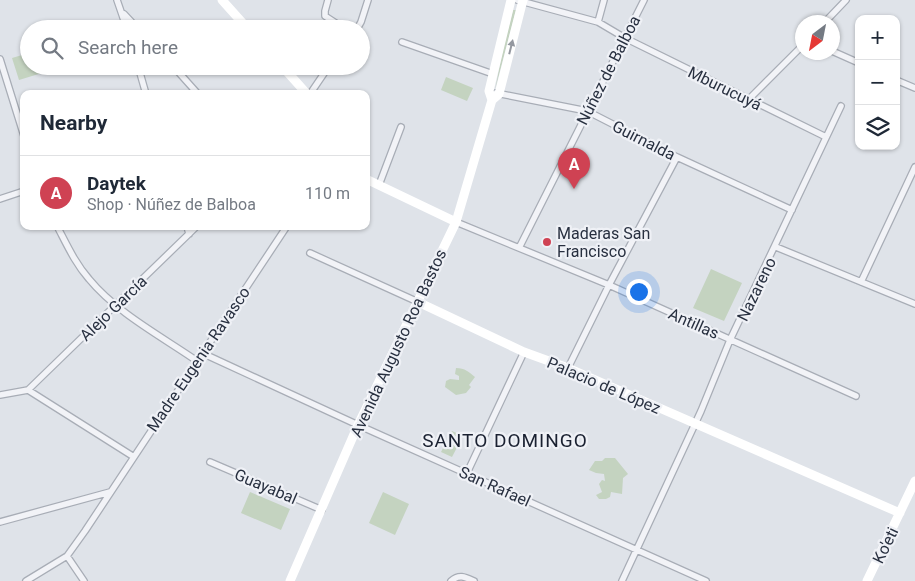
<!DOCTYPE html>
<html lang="en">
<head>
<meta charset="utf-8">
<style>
	body { margin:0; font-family:Roboto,sans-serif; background:#f6f6f7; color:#1f2937 }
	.controls { position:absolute; right:15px; top:15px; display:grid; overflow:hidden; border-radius:10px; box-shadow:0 1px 4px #0004 }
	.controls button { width:45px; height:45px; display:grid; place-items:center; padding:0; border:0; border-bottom:1px solid #e0e1e3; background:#fff; color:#1f2937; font:25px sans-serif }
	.compass { position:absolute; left:795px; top:15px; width:45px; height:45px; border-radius:50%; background:#fff; box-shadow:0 1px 4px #0004; rotate:212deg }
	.you { position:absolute; left:638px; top:291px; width:18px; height:18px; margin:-12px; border:4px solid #fff; border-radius:50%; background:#1a73e8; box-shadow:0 0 0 8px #1a73e833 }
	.badge { display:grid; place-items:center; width:32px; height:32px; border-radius:50%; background:#cf4253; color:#fff; font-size:16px; font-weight:700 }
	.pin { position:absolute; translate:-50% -41px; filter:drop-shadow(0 1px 2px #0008) }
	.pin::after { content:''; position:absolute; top:26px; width:18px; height:15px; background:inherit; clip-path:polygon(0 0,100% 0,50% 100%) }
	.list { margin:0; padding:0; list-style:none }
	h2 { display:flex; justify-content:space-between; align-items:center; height:65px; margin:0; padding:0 20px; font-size:21px }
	h2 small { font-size:16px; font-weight:400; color:#747a83 }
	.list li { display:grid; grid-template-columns:32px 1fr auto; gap:15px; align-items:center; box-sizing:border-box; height:75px; padding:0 20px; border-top:1px solid #e0e1e3 }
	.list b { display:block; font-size:19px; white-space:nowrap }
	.list p { margin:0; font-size:16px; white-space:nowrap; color:#747a83 }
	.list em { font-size:16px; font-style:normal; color:#747a83 }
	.icon { flex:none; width:28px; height:28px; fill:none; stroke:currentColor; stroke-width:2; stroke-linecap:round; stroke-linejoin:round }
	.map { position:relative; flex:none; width:915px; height:581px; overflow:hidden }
	.search { position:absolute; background:#fff; box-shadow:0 1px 4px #0004; left:20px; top:20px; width:350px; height:55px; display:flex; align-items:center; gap:12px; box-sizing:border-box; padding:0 18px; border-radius:28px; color:#747a83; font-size:19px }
	.panel { position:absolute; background:#fff; box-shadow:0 1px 4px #0004; left:20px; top:90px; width:350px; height:140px; border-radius:10px }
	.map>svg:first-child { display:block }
</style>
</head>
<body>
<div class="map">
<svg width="915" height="581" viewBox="0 0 915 581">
	<rect width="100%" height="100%" fill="#dfe3e9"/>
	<!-- green -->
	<path fill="#c4d3c0" d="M513 10H516L495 90 503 49Z
		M29 53V66H54L55 69 19 80 12 58Z
		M446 77 473 88 467 101 441 90Z
		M711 269 742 283 724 321 693 308Z
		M456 368C465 368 469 372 475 377L469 385 471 387 466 393 456 395 445 387 446 381 450 379 459 380V376L455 374Z
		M452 431 463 436 452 457 441 452Z
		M605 458H615L628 474 623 478 622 494 611 492 610 497 606 499H599L596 495 602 492 599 484 602 480 605 481 604 474 596 473 589 470 595 461H602Z
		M250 492 290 509 281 530 241 513Z
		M383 492 409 504 395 535 369 523Z"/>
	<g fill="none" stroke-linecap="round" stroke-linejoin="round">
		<defs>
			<path id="street" d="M117 0 127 29
				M328 0 325 11V16L345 29
				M517 0 598 22 625 38 826 137
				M124 14 138 29
				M598 22 604 0
				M825 22 846 0
				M357 29 361 22 368 0
				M402 42 493 74
				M832 51 859 63
				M0 59 24 136
				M138 66 146 94
				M173 66 198 94
				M896 80 915 88
				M496 93 587 111 677 157 792 210
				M310 94 329 66
				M749 99 802 46
				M379 185 401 127
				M0 199 24 191
				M456 222 609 285 856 396
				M57 226C67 245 75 263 89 279 117 313 161 336 197 361
				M187 226 189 234
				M776 247 915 304
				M519 248 644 0
				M310 253 418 302
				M861 282 915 167
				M202 353 358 425 706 581
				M568 368 609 285 677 157
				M28 390 197 226
				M0 395 28 390 134 457
				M210 462 322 510
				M467 473 524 352
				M0 522 110 492
				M67 556 84 581
				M26 581 67 556 85 531 287 226
				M451 581C459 574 465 577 474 581
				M622 581 701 411 730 340 841 106"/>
		</defs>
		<!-- street casing -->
		<use href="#street" stroke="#a8adb6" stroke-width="8"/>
		<!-- street -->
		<use href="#street" stroke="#f2f3f7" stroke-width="5.5"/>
		<!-- secondary -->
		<path stroke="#fff" stroke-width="9" d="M222 0 248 29
			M282 66 307 94
			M492 100 499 94 523 0
			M366 179 456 222
			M418 302 524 352 568 368 900 513
			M290 581 358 425 456 222 492 100 489 91 511 0
			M867 581 915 481"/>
	</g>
	<!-- one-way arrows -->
	<defs><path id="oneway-solid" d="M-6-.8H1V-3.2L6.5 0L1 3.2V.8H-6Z" transform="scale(1.25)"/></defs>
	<use fill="#9498a0" href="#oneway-solid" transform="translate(511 47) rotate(-76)"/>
	<!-- markers -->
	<circle fill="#cf4253" stroke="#eff1f6" stroke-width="2" cx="547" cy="242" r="5"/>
	<g text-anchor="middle" stroke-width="4.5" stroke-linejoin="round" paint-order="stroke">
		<!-- street labels -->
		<g font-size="16" fill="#283040" stroke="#eff1f6">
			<text transform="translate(608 70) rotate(-63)" y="6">Núñez de Balboa</text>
			<text transform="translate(725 88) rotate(26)" y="6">Mburucuyá</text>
			<text transform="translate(644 140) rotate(27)" y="6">Guirnalda</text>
			<text transform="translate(756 289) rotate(-64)" y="6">Nazareno</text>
			<text transform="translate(113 308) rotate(-44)" y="6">Alejo García</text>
			<text transform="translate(694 323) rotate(24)" y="6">Antillas</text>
			<text transform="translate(398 343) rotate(-65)" y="6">Avenida Augusto Roa Bastos</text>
			<text transform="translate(198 359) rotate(-56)" y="6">Madre Eugenia Ravasco</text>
			<text transform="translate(604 385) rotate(23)" y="6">Palacio de López</text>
			<text transform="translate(266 486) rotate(23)" y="6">Guayabal</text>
			<text transform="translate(495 486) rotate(24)" y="6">San Rafael</text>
			<text transform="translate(885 545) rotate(-64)" y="6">Ko'eti</text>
		</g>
		<!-- poi labels -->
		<g font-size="16" fill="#283040" stroke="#eff1f6" text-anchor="start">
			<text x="557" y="239">Maderas San<tspan x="557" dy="18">Francisco</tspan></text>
		</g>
		<!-- quarter labels -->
		<g font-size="19" letter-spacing="1" fill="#1a2131" stroke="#eff1f6">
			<text x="505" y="447">SANTO DOMINGO</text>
		</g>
	</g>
</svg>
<div class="controls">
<button>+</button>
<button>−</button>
<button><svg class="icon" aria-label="layers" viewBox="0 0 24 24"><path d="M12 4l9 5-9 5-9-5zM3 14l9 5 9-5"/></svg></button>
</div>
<svg class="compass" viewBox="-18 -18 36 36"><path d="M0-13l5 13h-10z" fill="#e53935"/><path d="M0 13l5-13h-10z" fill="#747a83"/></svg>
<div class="you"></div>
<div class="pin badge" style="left:574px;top:189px">A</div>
<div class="search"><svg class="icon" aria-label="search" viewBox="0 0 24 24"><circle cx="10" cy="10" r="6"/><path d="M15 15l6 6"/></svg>Search here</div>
<section class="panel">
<h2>Nearby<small></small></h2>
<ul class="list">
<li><span class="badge">A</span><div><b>Daytek</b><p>Shop · Núñez de Balboa</p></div><em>110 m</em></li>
</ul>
</section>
</div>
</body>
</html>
